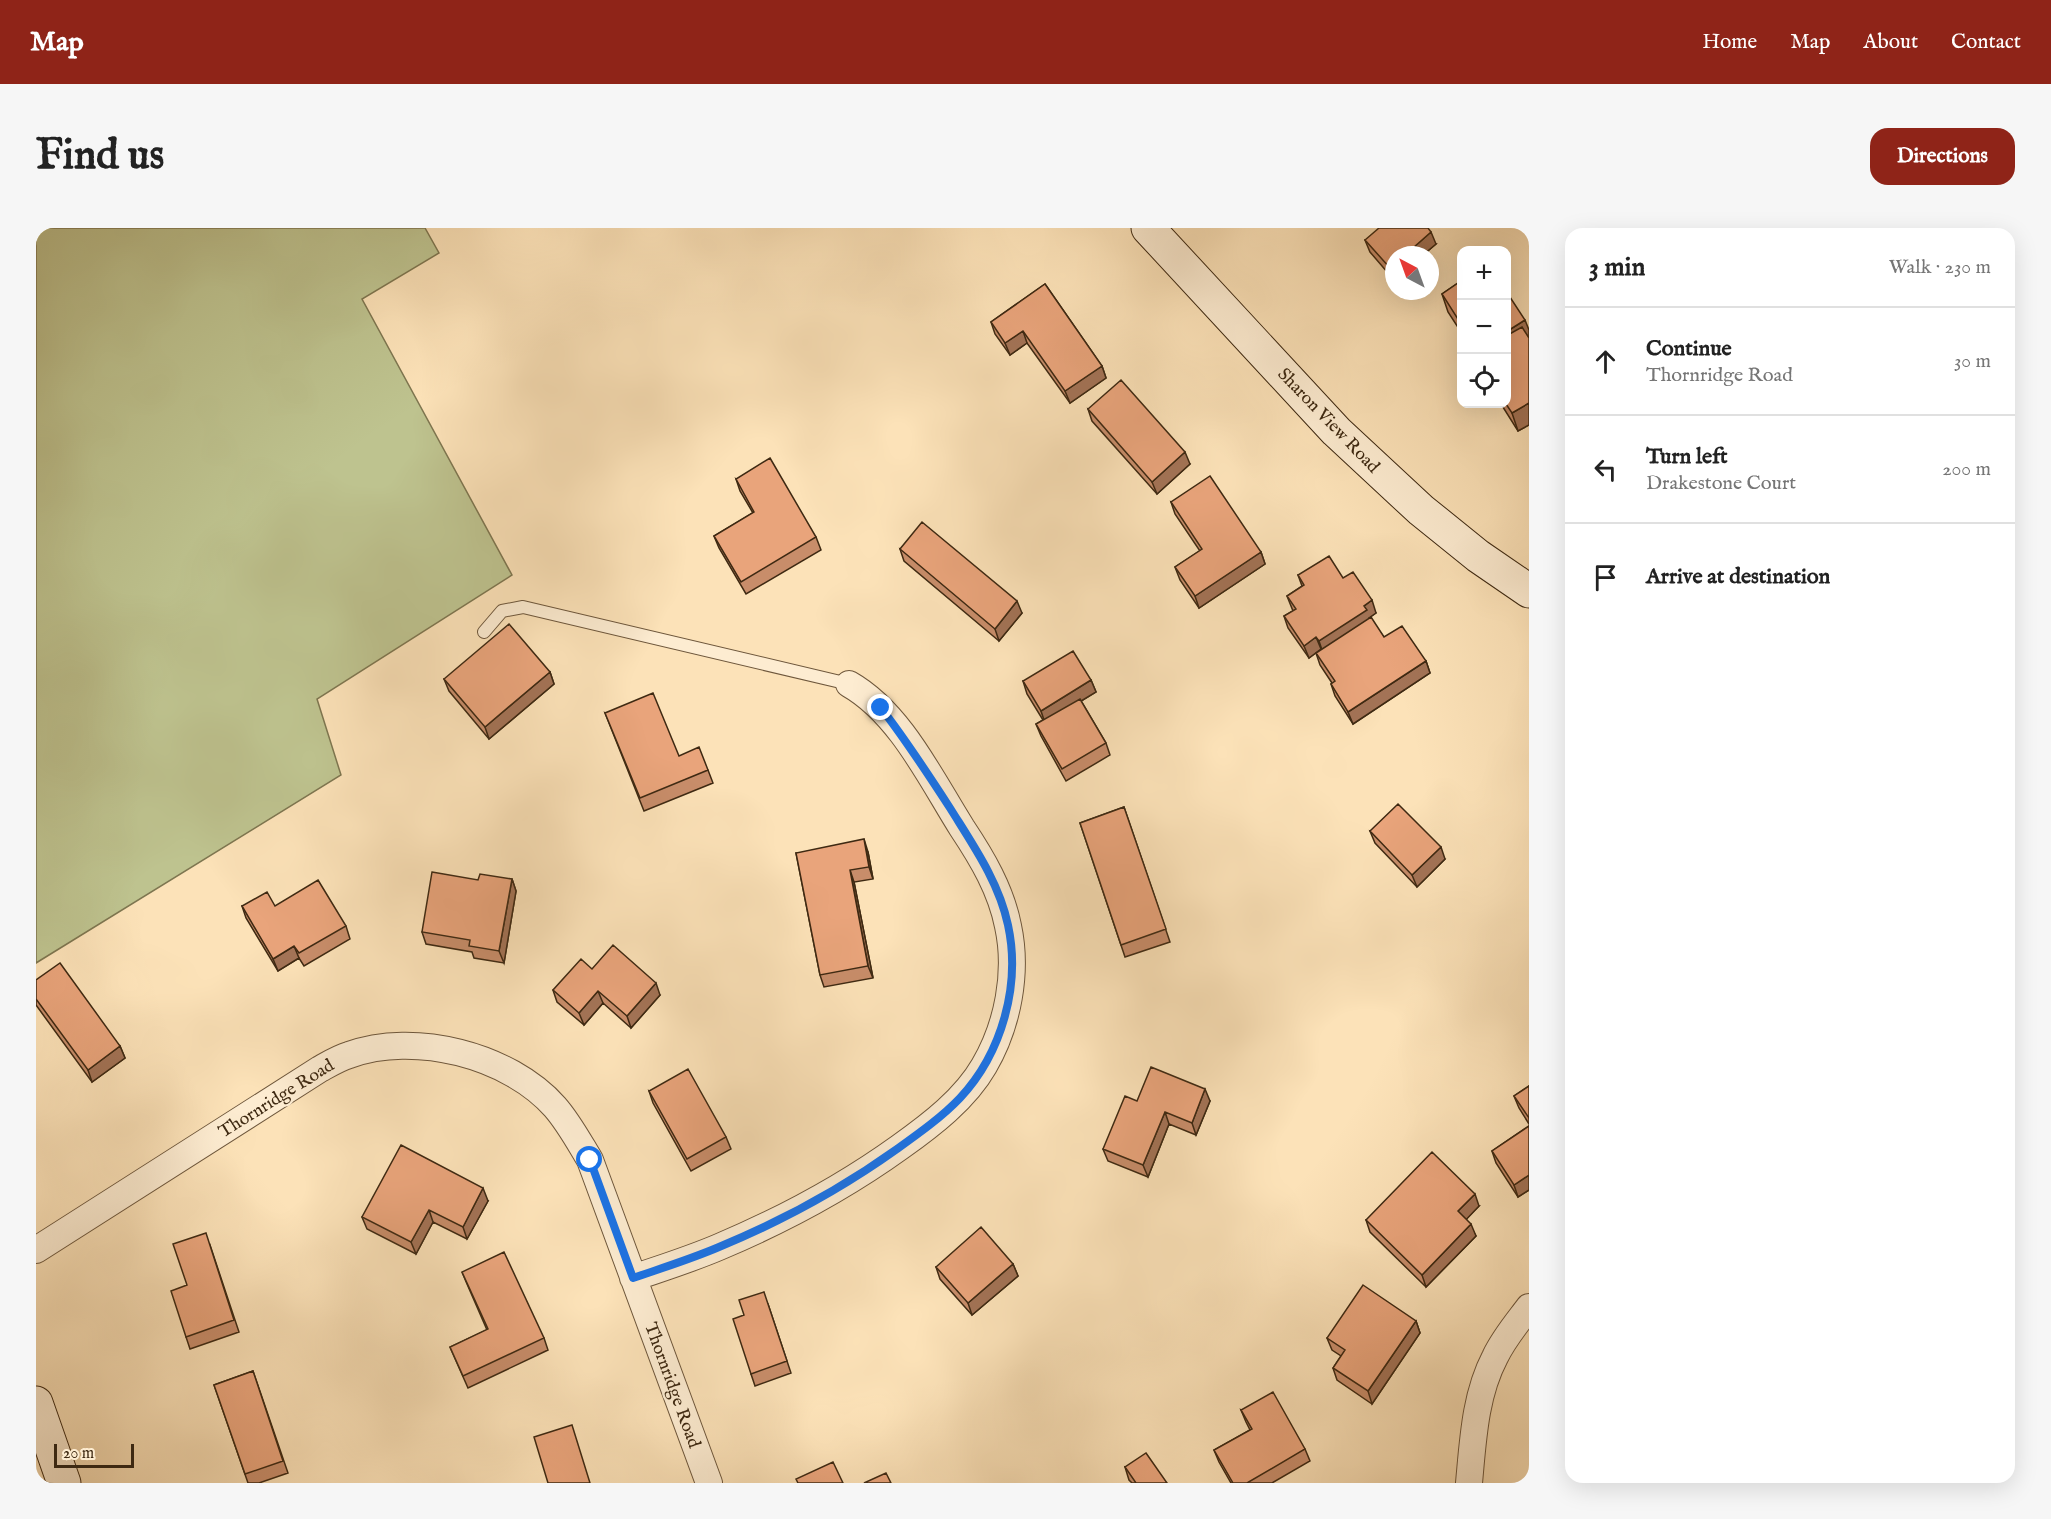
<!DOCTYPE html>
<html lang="en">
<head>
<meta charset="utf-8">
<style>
	body { margin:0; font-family:"IM FELL English",serif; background:#f6f6f6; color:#222 }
	.controls { position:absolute; right:18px; top:18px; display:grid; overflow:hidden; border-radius:12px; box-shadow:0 6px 24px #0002 }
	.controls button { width:54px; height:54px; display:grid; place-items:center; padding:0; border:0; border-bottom:2px solid #e0e0e0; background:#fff; color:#222; font:30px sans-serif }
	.compass { position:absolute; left:1349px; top:18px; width:54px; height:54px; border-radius:50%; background:#fff; box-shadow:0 6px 24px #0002; rotate:319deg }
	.scale { position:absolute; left:18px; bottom:15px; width:80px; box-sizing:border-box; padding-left:6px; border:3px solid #3e2912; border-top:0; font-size:16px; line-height:21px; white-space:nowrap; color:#3e2912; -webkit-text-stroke:4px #fdecd1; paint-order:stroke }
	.stop { position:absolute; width:18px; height:18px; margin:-14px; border:4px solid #1a73e8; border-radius:50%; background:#fff }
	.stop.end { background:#1a73e8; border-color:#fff; box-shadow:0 2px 6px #0008 }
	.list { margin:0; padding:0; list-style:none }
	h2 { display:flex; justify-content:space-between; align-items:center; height:78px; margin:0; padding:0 24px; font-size:26px }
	h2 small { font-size:20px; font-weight:400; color:#767676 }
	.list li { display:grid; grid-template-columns:39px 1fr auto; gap:18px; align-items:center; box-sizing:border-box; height:108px; padding:0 24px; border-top:2px solid #e0e0e0 }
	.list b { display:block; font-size:22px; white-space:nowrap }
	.list p { margin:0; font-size:20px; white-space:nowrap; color:#767676 }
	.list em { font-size:20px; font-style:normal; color:#767676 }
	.icon { flex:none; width:33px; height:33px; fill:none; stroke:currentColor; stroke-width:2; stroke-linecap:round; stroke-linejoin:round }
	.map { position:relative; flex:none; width:1493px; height:1255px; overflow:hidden; border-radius:18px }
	header { display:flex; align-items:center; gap:36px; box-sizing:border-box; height:84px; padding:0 30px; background:#8f2418; color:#fff }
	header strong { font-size:28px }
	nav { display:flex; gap:33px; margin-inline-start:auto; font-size:21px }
	.intro { display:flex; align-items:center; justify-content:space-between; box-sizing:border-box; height:144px; padding:0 36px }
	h1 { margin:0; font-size:42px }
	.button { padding:15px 27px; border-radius:18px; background:#8f2418; color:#fff; font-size:21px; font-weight:700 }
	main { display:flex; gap:36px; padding:0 36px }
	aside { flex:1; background:#fff; border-radius:18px; box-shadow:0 6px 24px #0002 }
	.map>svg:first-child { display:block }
</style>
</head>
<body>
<header>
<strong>Map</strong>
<nav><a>Home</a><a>Map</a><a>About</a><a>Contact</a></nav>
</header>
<div class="intro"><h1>Find us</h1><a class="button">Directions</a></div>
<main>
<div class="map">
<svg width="1493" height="1255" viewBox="0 0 1493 1255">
	<rect width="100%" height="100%" fill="#fce2b8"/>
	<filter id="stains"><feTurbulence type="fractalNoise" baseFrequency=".00333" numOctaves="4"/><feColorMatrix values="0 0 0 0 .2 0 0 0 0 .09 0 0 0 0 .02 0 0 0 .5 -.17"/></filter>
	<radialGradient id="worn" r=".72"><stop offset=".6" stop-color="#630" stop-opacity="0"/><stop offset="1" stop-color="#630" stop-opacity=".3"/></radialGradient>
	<!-- green -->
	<path fill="#bec38f" stroke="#7e7650" stroke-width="1.5" d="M0 0H389L403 25 326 71 476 347 281 471 305 547 0 735Z"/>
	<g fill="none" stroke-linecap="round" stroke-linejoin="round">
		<defs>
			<path id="lane" d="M448 404 466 383 487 379 813 456"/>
			<path id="street" d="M0 1022 284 841C293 836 303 830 313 827 378 803 473 827 519 879 533 895 543 914 554 932L673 1255
				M597 1050C626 1040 655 1031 683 1019 747 992 807 960 864 919 895 897 929 871 948 838 972 797 982 744 972 698 965 662 946 630 926 600 895 551 864 485 813 456
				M1433 1255C1437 1212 1439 1167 1459 1129 1468 1110 1481 1095 1493 1079"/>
			<path id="secondary" d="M1112 0 1300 203 1385 282 1442 328 1493 363
				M0 1175 28 1255"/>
		</defs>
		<!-- lane casing -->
		<use href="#lane" stroke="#6e573c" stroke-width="14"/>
		<!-- street casing -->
		<use href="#street" stroke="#6e573c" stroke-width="28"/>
		<!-- secondary casing -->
		<use href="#secondary" stroke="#3e2912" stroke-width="35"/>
		<!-- lane -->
		<use href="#lane" stroke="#fdecd1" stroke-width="12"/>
		<!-- street -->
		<use href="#street" stroke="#fdecd1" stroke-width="26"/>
		<!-- secondary -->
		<use href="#secondary" stroke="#fdecd1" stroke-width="33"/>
	</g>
	<!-- wall -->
	<path fill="#c88d6a" stroke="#3e2912" stroke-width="1.5" d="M1329 12 1400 16 1387 27H1358V52L1334 24Z
		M1425 53V104L1412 84 1406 66Z
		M1009 56 1066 138 1070 150 1034 175 991 115 974 127 959 106 955 94Z
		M1493 102V197L1482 203 1465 176H1470Z
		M1052 181 1154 236 1121 266 1056 193Z
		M700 251 780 309 785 322 710 366 683 320 678 308 717 285 704 263Z
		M1135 274 1225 324 1229 336 1163 380 1144 352 1139 339 1164 323 1139 286Z
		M864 321 986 385 963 413 868 333Z
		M1262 347 1307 350 1340 385 1333 390 1348 409 1390 433 1394 445 1317 496 1299 468 1295 456 1296 455 1284 437 1280 425 1285 421 1273 430 1252 400 1248 388 1257 383 1251 368 1266 358Z
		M514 444 518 456 453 511 413 463 408 451Z
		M1055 452 1060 464 1045 473 1070 515 1074 527 1030 553 1005 508 1000 496 1007 492 991 466 987 453Z
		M569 485 643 528 672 542 677 555 608 583Z
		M1088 579 1134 714 1089 729 1044 595Z
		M1334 603 1409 631 1381 659 1339 615Z
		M832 624 837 651 818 654 837 750 788 759 784 747 760 625Z
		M476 651 480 663 468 735 438 730 436 724 390 716 386 704 442 652Z
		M206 678H239L310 698 314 711 268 738 263 730 242 743 210 690Z
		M556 741 624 767 595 800 567 775 548 797 521 774 517 762Z
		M0 752 84 818 89 830 56 854 0 777Z
		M1493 858V896L1483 880 1478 868Z
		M613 863 690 909 695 921 655 943 617 875Z
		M1101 873H1174L1160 907 1133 896 1112 949 1072 933 1067 921Z
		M1493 898V962L1482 969 1460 935 1456 923Z
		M452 973 431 1011 397 994 380 1026 331 1001 326 989Z
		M1443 978 1430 991 1440 1008 1390 1059 1334 1004 1330 992Z
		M174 1017 203 1104 154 1121 150 1109 151 1057Z
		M977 1036 982 1048 936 1087 904 1051 900 1039Z
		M426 1044 508 1110 512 1122 432 1160 414 1119 451 1102 431 1056Z
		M732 1076 755 1145 719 1158 715 1146 708 1087Z
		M1380 1093 1384 1105 1336 1176 1301 1152 1297 1140 1305 1128 1296 1122 1291 1110Z
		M217 1143 252 1245 223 1255H212L178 1157Z
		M1205 1182 1269 1221 1274 1233 1236 1255H1195L1183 1234 1178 1222 1214 1202 1210 1194Z
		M1089 1239 1131 1255H1096L1093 1252Z"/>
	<!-- shaded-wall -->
	<path fill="#a37356" stroke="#3e2912" stroke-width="1.5" d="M1395 4 1400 16 1387 27H1369Z
		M1358 37V51L1354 40Z
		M1489 92 1493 102V111L1470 126V104Z
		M987 103 991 115 974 127 969 115Z
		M1066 138 1070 150 1034 175 1029 163Z
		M1493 175V197L1482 203 1476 185Z
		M1149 224 1154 236 1121 266 1116 254Z
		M1225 324 1229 336 1163 380 1159 368Z
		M1336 372 1340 385 1333 390 1335 394 1287 425 1283 413Z
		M981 373 986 385 963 413 959 401Z
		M1280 409 1285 421 1273 430 1268 418Z
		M1390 433 1394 445 1317 496 1312 484Z
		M514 444 518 456 453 511 449 499Z
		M1055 452 1060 464 1009 495 1005 483Z
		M828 611 832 624 837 651 833 639Z
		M1405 619 1409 631 1381 659 1376 647Z
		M814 642 818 654 837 750 832 738Z
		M476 651 480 663 468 735 463 723Z
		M258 718 263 730 242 743 237 731Z
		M620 755 624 767 595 800 591 788Z
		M562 763 567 775 548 797 543 785Z
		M84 818 89 830 56 854 52 842Z
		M1169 861 1174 873 1160 907 1156 895Z
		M1129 884 1133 896 1112 949 1107 937Z
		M1493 947V962L1482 969 1478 957Z
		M447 960 452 973 431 1011 427 999Z
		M1439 966 1443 978 1427 995 1422 983Z
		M393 982 397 994 380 1026 375 1014Z
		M1435 996 1440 1008 1390 1059 1386 1047Z
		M977 1036 982 1048 936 1087 932 1075Z
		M1380 1093 1384 1105 1336 1176 1332 1163Z"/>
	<!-- building -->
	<path fill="#e9a47b" stroke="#3e2912" stroke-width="1.5" d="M1343 0H1392L1395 4 1369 27H1358V37L1354 40 1329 12Z
		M1425 53V96L1406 66Z
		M1009 56 1066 138 1029 163 987 103 969 115 955 94Z
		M1470 63 1489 92 1470 104Z
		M1486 99 1493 110V175L1476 185 1470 176V108Z
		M1085 152 1149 224 1116 254 1052 181Z
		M734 230 780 309 705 354 678 308 718 284 700 251Z
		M1174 248 1225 324 1159 368 1139 339 1166 321 1135 274Z
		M886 294 981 373 959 401 864 321Z
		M1293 328 1307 350 1317 344 1336 372 1328 378 1331 382 1283 413 1280 409 1268 418 1248 388 1260 381 1251 368 1268 357 1262 347Z
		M1335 389 1348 409 1366 398 1390 433 1312 484 1295 456 1299 453 1280 425Z
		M473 396 514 444 449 499 408 451Z
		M1037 423 1055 452 1005 483 987 453Z
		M617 465 643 528 663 519 672 542 604 570 569 485Z
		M1044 471 1070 515 1026 541 1000 496Z
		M1362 576 1405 619 1376 647 1334 603Z
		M1088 579 1130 701 1085 717 1044 595Z
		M828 611 833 639 814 642 832 738 784 747 760 625Z
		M396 644 442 652 444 646 476 651 463 723 433 718 434 712 386 704Z
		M282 652 310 698 263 725 258 718 237 731 206 678 231 664 239 678Z
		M577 717 620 755 591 788 562 763 543 785 517 762 545 731 556 741Z
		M24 735 84 818 52 842 0 771V752Z
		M1115 839 1169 861 1156 895 1129 884 1107 937 1067 921 1089 868 1101 873Z
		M652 841 690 909 651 931 613 863Z
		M1493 858V890L1478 868Z
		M1493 898V947L1478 957 1456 923Z
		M365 917 447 960 427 999 393 982 375 1014 326 989Z
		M1396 924 1439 966 1422 983 1435 996 1386 1047 1330 992Z
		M945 999 977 1036 932 1075 900 1039Z
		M170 1005 198 1092 150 1109 135 1063 151 1057 137 1016Z
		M468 1024 508 1110 427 1148 414 1119 452 1101 426 1044Z
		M1327 1057 1380 1093 1332 1163 1297 1140 1309 1122 1291 1110Z
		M728 1064 751 1133 715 1146 697 1091 708 1087 703 1072Z
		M217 1143 247 1233 209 1246 178 1157Z
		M1237 1164 1269 1221 1211 1255H1197L1178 1222 1216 1201 1205 1182Z
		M536 1197 554 1255H512L498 1209Z
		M1110 1225 1131 1255H1100L1089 1239Z
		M797 1234 807 1255H762L760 1251Z
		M850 1245 855 1255H828Z"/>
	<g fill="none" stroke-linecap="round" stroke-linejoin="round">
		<!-- route -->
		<path stroke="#1a73e8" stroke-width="8" d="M554 932 597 1050C626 1040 655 1031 683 1019 746 993 805 961 861 921 882 906 906 889 924 870 966 825 985 757 972 697 963 654 937 617 914 580 892 546 870 512 845 480"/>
	</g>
	<g text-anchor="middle" stroke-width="4.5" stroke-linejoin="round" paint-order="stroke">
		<!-- street labels -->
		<g font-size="18" fill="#3e2912" stroke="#fdecd1">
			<text transform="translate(1293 192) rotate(46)" y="6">Sharon View Road</text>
			<text transform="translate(240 870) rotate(-32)" y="6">Thornridge Road</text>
			<text transform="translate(637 1157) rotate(70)" y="6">Thornridge Road</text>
		</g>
	</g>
	<rect width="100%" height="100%" filter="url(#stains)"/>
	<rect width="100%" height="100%" fill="url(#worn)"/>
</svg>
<div class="controls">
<button>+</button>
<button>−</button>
<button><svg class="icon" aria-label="locate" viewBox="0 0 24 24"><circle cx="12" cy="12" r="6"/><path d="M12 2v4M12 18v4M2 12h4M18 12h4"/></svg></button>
</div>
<svg class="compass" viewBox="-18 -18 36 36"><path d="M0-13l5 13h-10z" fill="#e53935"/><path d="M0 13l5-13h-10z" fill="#767676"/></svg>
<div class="scale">20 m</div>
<div class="stop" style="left:554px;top:932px"></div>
<div class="stop end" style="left:845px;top:480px"></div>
</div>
<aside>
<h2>3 min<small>Walk · 230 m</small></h2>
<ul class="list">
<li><svg class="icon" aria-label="ahead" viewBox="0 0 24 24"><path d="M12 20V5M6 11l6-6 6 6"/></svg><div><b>Continue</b><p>Thornridge Road</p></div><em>30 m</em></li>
<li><svg class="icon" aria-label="left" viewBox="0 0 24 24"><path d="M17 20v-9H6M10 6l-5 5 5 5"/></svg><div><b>Turn left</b><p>Drakestone Court</p></div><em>200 m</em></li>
<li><svg class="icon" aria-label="arrive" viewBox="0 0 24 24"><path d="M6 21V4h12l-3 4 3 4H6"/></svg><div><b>Arrive at destination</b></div></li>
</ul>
</aside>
</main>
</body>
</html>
